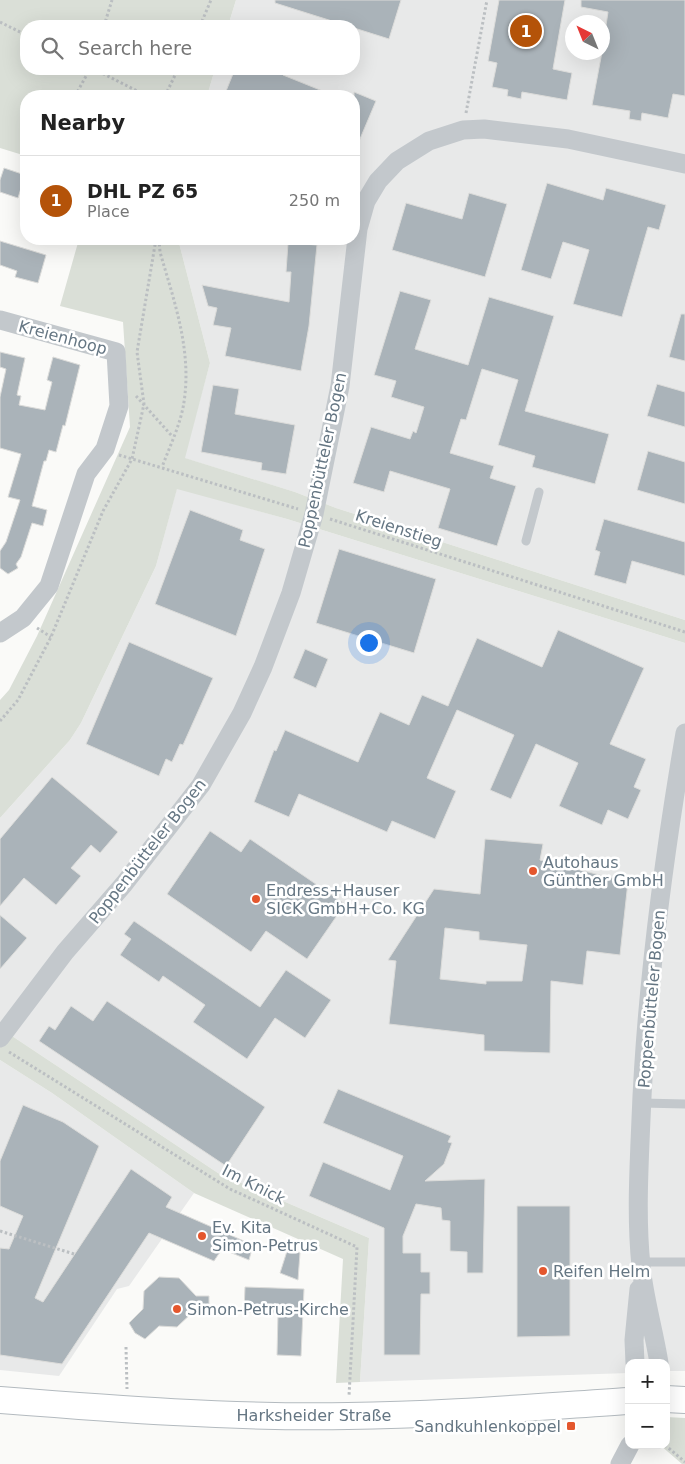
<!DOCTYPE html>
<html lang="en">
<head>
<meta charset="utf-8">
<style>
	body { margin:0; font-family:"DejaVu Sans",sans-serif; background:#f2f2f2; color:#222 }
	.controls { position:absolute; right:15px; bottom:15px; display:grid; overflow:hidden; border-radius:10px; box-shadow:0 5px 20px #0002 }
	.controls button { width:45px; height:45px; display:grid; place-items:center; padding:0; border:0; border-bottom:1px solid #e0e0e0; background:#fff; color:#222; font:25px sans-serif }
	.compass { position:absolute; left:565px; top:15px; width:45px; height:45px; border-radius:50%; background:#fff; box-shadow:0 5px 20px #0002; rotate:317deg }
	.you { position:absolute; left:368px; top:642px; width:18px; height:18px; margin:-12px; border:4px solid #fff; border-radius:50%; background:#1a73e8; box-shadow:0 0 0 8px #1a73e833 }
	.badge { display:grid; place-items:center; width:32px; height:32px; border-radius:50%; background:#b45309; color:#fff; font-size:16px; font-weight:700 }
	.pin { position:absolute; translate:-50% -50%; border:2px solid #fff; box-shadow:0 1px 5px #0006 }
	.list { margin:0; padding:0; list-style:none }
	h2 { display:flex; justify-content:space-between; align-items:center; height:65px; margin:0; padding:0 20px; font-size:21px }
	h2 small { font-size:16px; font-weight:400; color:#767676 }
	.list li { display:grid; grid-template-columns:32px 1fr auto; gap:15px; align-items:center; box-sizing:border-box; height:90px; padding:0 20px; border-top:1px solid #e0e0e0 }
	.list b { display:block; font-size:19px; white-space:nowrap }
	.list p { margin:0; font-size:16px; white-space:nowrap; color:#767676 }
	.list em { font-size:16px; font-style:normal; color:#767676 }
	.icon { flex:none; width:28px; height:28px; fill:none; stroke:currentColor; stroke-width:2; stroke-linecap:round; stroke-linejoin:round }
	.map { position:relative; flex:none; width:685px; height:1464px; overflow:hidden }
	.search { position:absolute; background:#fff; box-shadow:0 5px 20px #0002; left:20px; top:20px; width:340px; height:55px; display:flex; align-items:center; gap:12px; box-sizing:border-box; padding:0 18px; border-radius:20px; color:#767676; font-size:19px }
	.panel { position:absolute; background:#fff; box-shadow:0 5px 20px #0002; left:20px; top:90px; width:340px; height:155px; border-radius:20px }
	.map>svg:first-child { display:block }
</style>
</head>
<body>
<div class="map">
<svg width="685" height="1464" viewBox="0 0 685 1464">
	<rect width="100%" height="100%" fill="#fafaf8"/>
	<!-- built -->
	<path fill="#e8e9e9" fill-rule="evenodd" d="M236 0H685V620L336 508 295 492 184 458 210 363 178 239H354V96H207L215 69H354V26H228ZM572 22H602V52H572Z
		M177 488 287 519 685 643V1371H666V1363H629V1373L360 1382 369 1238 218 1173 0 1028V818L70 740 81 723 156 566Z
		M0 1060 52 1093 194 1193 129 1286 117 1289 59 1376 0 1370Z"/>
	<!-- green -->
	<path fill="#dadfd7" d="M0 0H236L228 26H26V69H215L207 96H26V156L0 148Z
		M79 239H178L210 363 185 458 295 492 336 508 685 620V643L287 519 177 489 156 566 81 723 70 740 0 818V700L9 690 37 636 130 427 123 322 60 306Z
		M0 1028 218 1173 369 1238 360 1382 336 1383 343 1259 194 1193 52 1093 0 1060Z
		M666 1417 685 1418V1464H682L660 1445H666Z"/>
	<!-- building -->
	<path fill="#aab3b9" stroke="#dcdcda" fill-rule="evenodd" d="M275 0H401L389 39 275 3Z
		M499 0H565L553 69 572 73 567 100 522 92 521 99 507 96 508 90 492 87 497 63 488 61Z
		M581 0H685V96L673 94 668 118 642 113 641 121 629 119 630 111 592 105 602 52 608 12 581 7Z
		M235 69H286L283 75 335 96H224Z
		M354 92 376 101 354 153Z
		M4 168 25 175 18 198 0 192V180Z
		M547 183 603 200 606 188 666 205 659 230 648 227 622 317 573 304 589 250 563 242 551 279 521 270Z
		M469 193 507 204 485 277 392 250 406 203 462 219Z
		M0 241 46 255 38 283 15 277 17 271 0 265Z
		M288 243 317 245 309 326 301 371 225 356 231 328 213 325 217 308 208 306 202 285 289 302 291 272H286Z
		M400 291 431 300 415 349 468 365 489 297 554 316 525 411 609 434 595 484 532 467 535 456 498 445 518 380 482 369 466 420 461 419 450 453 494 466 490 478 516 486 497 546 438 528 450 489 390 471 384 492 353 483 371 427 410 439 413 431 416 433 424 407 391 397 396 381 374 375Z
		M681 314H685V361L669 357Z
		M0 352 25 358 17 395 21 396 19 405 45 410 52 382 47 380 53 357 80 365 65 426 63 425 56 452 49 450 46 461H44L32 506 47 510 43 526 32 523 21 557 16 564 18 568 8 574 0 568V551L6 542 20 500 8 497 21 454 0 448V397L6 369 0 367Z
		M657 384 685 392V427L647 416Z
		M213 385 239 389 235 414 295 425 286 474 261 470 262 463 201 452Z
		M648 451 685 462V504L637 490Z
		M190 510 243 530 240 540 265 549 236 636 155 604Z
		M604 519 685 542V576L632 561 626 584 594 575 600 552 595 550Z
		M339 549 436 579 414 653 316 623Z
		M558 630 644 668 610 744 646 759 634 787 641 790 628 819 608 810 602 825 559 806 578 763 536 744 511 799 490 790 514 735 457 710 427 778 456 791 435 839 392 821 387 832 299 794 289 817 254 802 274 750 276 751 285 730 358 762 380 712 409 725 422 695 448 706 477 638 542 667Z
		M129 642 213 678 183 745 180 744 172 762 166 759 159 776 86 744Z
		M305 649 328 659 316 688 293 678Z
		M52 777 118 832 100 853 91 845 71 868 81 876 56 905 24 878 0 906V839Z
		M210 831 241 852 250 839 345 904 307 959 266 931 251 952 167 894Z
		M485 839 543 844 540 860 628 882 620 955 587 951 583 985 551 981 550 1053 484 1051V1035L389 1024 396 961 388 960 434 889 480 894ZM445 928 479 932V940L527 945 522 981H486V984L440 979Z
		M0 915 27 938 0 969Z
		M134 921 260 1007 286 970 331 1000 305 1038 275 1018 247 1059 193 1022 205 1005 163 976 159 982 120 955 131 939 124 934Z
		M107 1001 265 1107 226 1166 39 1041 49 1026 55 1030 71 1006 93 1021Z
		M338 1089 451 1136 448 1142 452 1143 444 1164 425 1181 485 1179 483 1273H467V1252L450 1251V1221L442 1220 441 1208 416 1204 403 1236V1253H421V1272H430V1294H421L420 1355H384V1228L309 1196 323 1162 390 1190 403 1156 323 1123Z
		M23 1105 63 1122 99 1146 35 1298 43 1302 131 1169 172 1197 166 1207 253 1245 249 1260 222 1249 214 1261 149 1233 62 1364 0 1355V1248L9 1249 23 1216 0 1206V1161Z
		M517 1206H570V1336L517 1337Z
		M288 1248 300 1253 298 1280 280 1273Z
		M159 1277 179 1278 196 1296H209V1310L196 1309 177 1327 159 1326 145 1339 135 1333 129 1323 143 1309 144 1291Z
		M245 1287 304 1289 301 1356 277 1355 278 1313 244 1312Z"/>
	<g fill="none" stroke-linecap="round" stroke-linejoin="round">
		<defs>
			<path id="secondary" d="M666 1399 685 1400
				M0 1400C116 1409 232 1418 348 1416 442 1415 535 1407 629 1401"/>
		</defs>
		<!-- secondary casing -->
		<use href="#secondary" stroke="#b3babf" stroke-width="28"/>
		<!-- path -->
		<path stroke="#bbbfc2" stroke-width="3" stroke-dasharray="2.5 2.5" stroke-linecap="butt" d="M0 22 26 35
			M104 26 112 0
			M200 26 211 0
			M94 69 147 96
			M75 96 90 69
			M165 96 178 69
			M466 113 487 0
			M159 239 160 252C174 301 192 350 184 402 181 423 170 446 162 467
			M136 396 172 436
			M119 455 298 509
			M330 519 685 632
			M37 628 51 637
			M0 721 18 700 51 637 103 511 132 459 144 404 137 352 156 239
			M9 1052 230 1189 357 1247 349 1396
			M0 1231 74 1254
			M126 1347 127 1389
			M665 1445 685 1462"/>
		<!-- lane -->
		<path stroke="#c3c8cc" stroke-width="9" d="M526 541 539 492
			M642 1103 685 1104
			M641 1262H685"/>
		<!-- street -->
		<path stroke="#c3c8cc" stroke-width="19" d="M0 320 116 352 119 406 105 449 86 474 49 586 23 618 0 633
			M0 1038 65 952 124 884 201 785 242 713 263 667 291 593 314 514 340 386 358 229 366 201 378 181 397 161 429 141 463 130 484 129 568 139 685 164
			M635 1363 634 1340 639 1289
			M659 1363C654 1331 644 1298 641 1266 636 1218 639 1167 641 1119 646 989 663 861 685 733
			M620 1464 630 1445"/>
		<!-- secondary -->
		<use href="#secondary" stroke="#fff" stroke-width="26"/>
	</g>
	<!-- markers -->
	<g fill="#e4572e" stroke="#fff" stroke-width="2">
		<circle cx="533" cy="871" r="5"/>
		<circle cx="256" cy="899" r="5"/>
		<circle cx="202" cy="1236" r="5"/>
		<circle cx="543" cy="1271" r="5"/>
		<circle cx="177" cy="1309" r="5"/>
		<rect x="566" y="1421" width="10" height="10" rx="2.5"/>
	</g>
	<g text-anchor="middle" stroke-width="5" stroke-linejoin="round" paint-order="stroke">
		<!-- street labels -->
		<g font-size="16" fill="#657683" stroke="#fff">
			<text transform="translate(63 337) rotate(15)" y="6">Kreienhoop</text>
			<text transform="translate(322 460) rotate(-78)" y="6">Poppenbütteler Bogen</text>
			<text transform="translate(399 528) rotate(18)" y="6">Kreienstieg</text>
			<text transform="translate(147 851) rotate(-52)" y="6">Poppenbütteler Bogen</text>
			<text transform="translate(651 999) rotate(-85)" y="6">Poppenbütteler Bogen</text>
			<text transform="translate(254 1184) rotate(27)" y="6">Im Knick</text>
			<text x="314" y="1421">Harksheider Straße</text>
		</g>
		<!-- poi labels -->
		<g font-size="16" fill="#657683" stroke="#fff" text-anchor="start">
			<text x="543" y="868">Autohaus<tspan x="543" dy="18">Günther GmbH</tspan></text>
			<text x="266" y="896">Endress+Hauser<tspan x="266" dy="18">SICK GmbH+Co. KG</tspan></text>
			<text x="212" y="1233">Ev. Kita<tspan x="212" dy="18">Simon-Petrus</tspan></text>
			<text x="553" y="1277">Reifen Helm</text>
			<text x="187" y="1315">Simon-Petrus-Kirche</text>
			<text x="561" y="1432" text-anchor="end">Sandkuhlenkoppel</text>
		</g>
	</g>
</svg>
<div class="controls">
<button>+</button>
<button>−</button>
</div>
<svg class="compass" viewBox="-18 -18 36 36"><path d="M0-13l5 13h-10z" fill="#e53935"/><path d="M0 13l5-13h-10z" fill="#767676"/></svg>
<div class="you"></div>
<div class="pin badge" style="left:526px;top:31px">1</div>
<div class="search"><svg class="icon" aria-label="search" viewBox="0 0 24 24"><circle cx="10" cy="10" r="6"/><path d="M15 15l6 6"/></svg>Search here</div>
<section class="panel">
<h2>Nearby<small></small></h2>
<ul class="list">
<li><span class="badge">1</span><div><b>DHL PZ 65</b><p>Place</p></div><em>250 m</em></li>
</ul>
</section>
</div>
</body>
</html>
